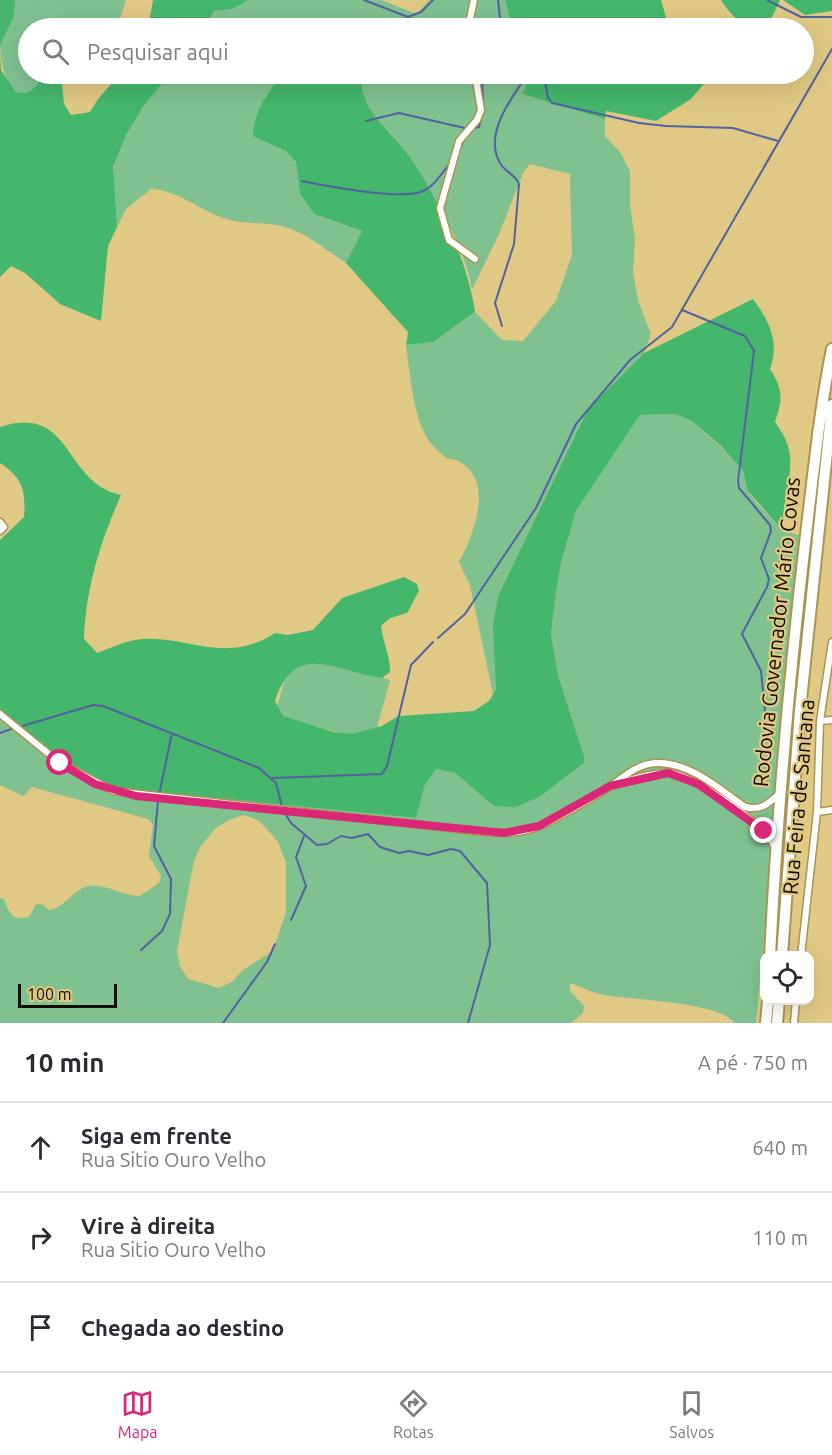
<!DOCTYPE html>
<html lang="pt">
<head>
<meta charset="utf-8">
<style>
	body { margin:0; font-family:Ubuntu,sans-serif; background:#f7f7f7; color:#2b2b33 }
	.controls { position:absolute; right:18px; bottom:18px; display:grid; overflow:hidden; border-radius:12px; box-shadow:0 6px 24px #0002 }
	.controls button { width:54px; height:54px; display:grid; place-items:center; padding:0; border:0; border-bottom:2px solid #e1e1e2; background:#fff; color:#2b2b33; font:30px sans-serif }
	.scale { position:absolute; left:18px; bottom:15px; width:99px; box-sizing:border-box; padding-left:6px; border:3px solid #120c00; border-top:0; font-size:16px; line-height:21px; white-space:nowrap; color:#120c00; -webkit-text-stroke:4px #e0c984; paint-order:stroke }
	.stop { position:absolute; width:18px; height:18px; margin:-14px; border:4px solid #db2777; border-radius:50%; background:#fff }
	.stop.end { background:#db2777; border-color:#fff; box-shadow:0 2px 6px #0008 }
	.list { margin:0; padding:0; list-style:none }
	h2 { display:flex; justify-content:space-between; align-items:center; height:78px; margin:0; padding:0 24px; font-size:26px }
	h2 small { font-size:20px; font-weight:400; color:#7c7c81 }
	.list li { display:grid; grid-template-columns:39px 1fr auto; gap:18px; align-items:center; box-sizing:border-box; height:90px; padding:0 24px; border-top:2px solid #e1e1e2 }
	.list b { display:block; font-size:22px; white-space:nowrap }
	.list p { margin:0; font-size:20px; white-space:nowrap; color:#7c7c81 }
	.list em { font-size:20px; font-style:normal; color:#7c7c81 }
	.icon { flex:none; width:33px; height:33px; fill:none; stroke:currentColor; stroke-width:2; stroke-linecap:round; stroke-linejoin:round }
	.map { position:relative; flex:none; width:832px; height:1023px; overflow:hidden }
	.search { position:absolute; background:#fff; box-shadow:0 6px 24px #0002; left:18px; right:18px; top:18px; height:66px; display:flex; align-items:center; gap:15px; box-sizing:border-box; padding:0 21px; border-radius:33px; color:#7c7c81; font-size:22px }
	.sheet { height:348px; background:#fff }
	nav { display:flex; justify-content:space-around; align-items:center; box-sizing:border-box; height:84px; border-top:2px solid #e1e1e2; background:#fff; font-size:16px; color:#7c7c81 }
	nav a { display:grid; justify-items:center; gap:3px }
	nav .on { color:#db2777 }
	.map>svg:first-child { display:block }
</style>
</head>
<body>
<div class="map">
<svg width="832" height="1023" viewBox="0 0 832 1023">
	<rect width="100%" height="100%" fill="#e0c984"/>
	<!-- green -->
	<path fill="#7fc290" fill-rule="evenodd" d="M15 0H126L117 28H80L79 25 66 22 65 28H28V74H44C40 80 36 88 30 92 8 104 0 59 0 45 4 28 13 17 15 0Z
		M249 0H381L417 14 429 0H505L510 18 518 28H204L214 11 232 9Z
		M170 74H283L265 96 257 136 286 151 296 162 300 194 314 214 362 231 346 263C326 250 306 232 282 226 265 222 245 225 227 219 202 212 178 190 151 189L126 209 117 227C116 208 110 184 114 166 121 130 148 101 170 74Z
		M361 74H550L548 77 527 83 522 94 605 119V136L620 152 630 171V205L635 239 633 272 638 301 651 334 644 353 588 409 498 596C492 629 496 656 496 689L493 694 470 585 459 562C473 536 495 482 460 462 456 459 451 460 447 458 439 453 429 443 425 434 412 408 410 373 406 345L433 342 475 312 502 340 523 341 556 301 572 255 570 174 530 164 523 173 499 234 472 290C466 249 433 194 411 159 391 127 361 117 361 74Z
		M675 414 692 421 720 446 743 471 748 491 756 502 783 531 802 536 756 1023H734C722 1002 630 1000 605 995 593 993 581 987 570 983V991L584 1006 583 1013 571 1023H0V898L4 899C9 913 12 921 29 917L36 904 43 905 49 910C66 908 72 889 89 886 106 883 121 896 140 896L159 883 161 876 149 856 153 825 148 819 32 787 23 796 0 785V712L254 801 416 818 425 785 436 769 455 773 476 791 541 796 584 763V756L558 675 551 634 556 592 561 563 576 511 640 415ZM244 815 258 820 268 830 278 842 286 863V912L273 951 243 970 232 982 219 988 188 979 180 966 177 951 194 861 200 847 216 828 229 820Z
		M292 652 390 680 373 742 275 715Z"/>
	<!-- forest -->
	<path fill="#45b76c" d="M0 0H15L14 16 0 45Z
		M153 0H249L232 9 214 11 204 28H148Z
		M505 0H661L669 28H518L510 18Z
		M721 0H780L767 28C746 29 732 18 721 0Z
		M783 0H832V11L805 15Z
		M0 53 1 70 16 92C32 96 36 86 44 74H61L64 104 71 115 90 112 98 99 120 74H170L143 107 126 135 113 167 117 227 108 246 101 321 60 304 25 273 11 266 0 277Z
		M283 74H361C361 115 389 127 410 157 439 200 468 262 475 312L433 342 406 345 408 332 346 263 362 231 314 214 300 194 296 162 286 151 253 136C254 111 267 92 283 74Z
		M550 74H712L691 99 656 121 606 111 605 119 522 94 527 83 548 77Z
		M753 299C769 321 780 341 770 369 783 389 783 399 775 422 782 432 789 443 790 456 792 478 782 505 783 531L748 491 743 471 720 445 692 421 675 414 640 415 576 511 561 563 556 592 551 634 558 675 584 756V763L541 796 516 807 494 806 455 773 436 769 425 785 416 818 109 787 56 760 0 712V540L24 517C26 491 23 478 0 463V427C73 403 63 483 121 495 100 543 86 587 84 639L97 653C111 648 127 640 142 639 190 636 226 665 275 633L288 635 313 630 342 598 404 577 417 584 419 591 407 613 390 618 381 626C383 643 390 655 390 672L382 678C336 672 295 639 275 701L283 716 334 732 352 734 382 726 398 716 474 711 489 701 496 689 493 626 498 596 588 409 644 353Z"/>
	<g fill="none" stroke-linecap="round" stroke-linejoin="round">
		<!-- stream -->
		<path stroke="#5261a2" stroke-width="2" d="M364 0 408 17 421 12 433 0
			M498 0 501 28
			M767 0 801 17H832
			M482 74 483 103
			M538 74 544 77 548 98 552 103 639 123 666 126 733 128 778 141
			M366 121 399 113 469 129 479 127 482 115
			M459 151 465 137
			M302 181C327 186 401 201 423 191 435 186 443 171 452 161
			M682 310 745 336 754 351 738 481 739 488 770 525 771 531 761 558 769 579 767 587 742 634 761 671 766 722
			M502 326 495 303 514 244 519 184C516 175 505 172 500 163 483 134 512 97 528 74
			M438 638 465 614 536 508 576 424 630 360 672 327 832 49
			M19 727 93 705 103 706 259 768 276 783 282 807
			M0 733 14 728
			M273 778 382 774 387 766 411 665 433 642
			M159 795 172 733
			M284 812 291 823 317 845 327 844 341 836 352 838 368 834 380 847 399 853 409 851 428 855 451 849 460 851 487 883 490 945 468 1023
			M291 920 306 886 296 857 304 836
			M141 950 162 931 170 914 171 879 154 846 158 800
			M223 1023 267 962 275 944"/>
		<defs>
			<path id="minor" d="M468 28 474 0
				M475 74 481 110 477 120 459 141 440 208 449 240 475 259
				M0 522 4 527 0 531
				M0 714 60 763 113 791 458 829C485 832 514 837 540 826 560 817 581 804 600 793 621 781 635 762 660 763 692 764 721 790 745 807 761 811 768 804 779 794
				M820 721 832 720
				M614 785C631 780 651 772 669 773 692 774 766 825 774 846
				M817 812 832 810
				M801 956 817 812 820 721 832 642
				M794 1023 796 1000"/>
			<path id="primary" d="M770 956C777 818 789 680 805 543 813 478 819 413 832 349
				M782 956 800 710 832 405
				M766 1023 768 1000
				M777 1023 779 1000"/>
		</defs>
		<!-- minor casing -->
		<use href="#minor" stroke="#ab9551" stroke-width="9"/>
		<!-- primary casing -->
		<use href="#primary" stroke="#ab9551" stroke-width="14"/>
		<!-- minor -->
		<use href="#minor" stroke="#fff" stroke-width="6"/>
		<!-- primary -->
		<use href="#primary" stroke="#fff" stroke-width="10"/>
	</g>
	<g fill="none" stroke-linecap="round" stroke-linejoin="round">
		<!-- route -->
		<path stroke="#db2777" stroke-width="8" d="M60 763 95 784 136 796 504 833 539 826 610 786 668 773 698 784 764 831"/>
	</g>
	<g text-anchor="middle" stroke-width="4.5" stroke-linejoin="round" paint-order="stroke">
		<!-- street labels -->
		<g font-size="21" fill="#120c00" stroke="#e0c984">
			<text transform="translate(777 632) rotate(-84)" y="7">Rodovia Governador Mário Covas</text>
			<text transform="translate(799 797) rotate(-85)" y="7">Rua Feira de Santana</text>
		</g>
	</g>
</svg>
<div class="controls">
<button><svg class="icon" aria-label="locate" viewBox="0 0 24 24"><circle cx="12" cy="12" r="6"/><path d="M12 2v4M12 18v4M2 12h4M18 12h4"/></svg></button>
</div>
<div class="scale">100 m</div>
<div class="stop" style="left:60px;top:763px"></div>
<div class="stop end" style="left:764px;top:831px"></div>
<div class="search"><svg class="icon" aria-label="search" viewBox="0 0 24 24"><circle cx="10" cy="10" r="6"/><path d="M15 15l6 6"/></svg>Pesquisar aqui</div>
</div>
<section class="sheet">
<h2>10 min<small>A pé · 750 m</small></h2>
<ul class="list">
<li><svg class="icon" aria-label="ahead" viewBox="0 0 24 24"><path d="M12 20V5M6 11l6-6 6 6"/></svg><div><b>Siga em frente</b><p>Rua Sitio Ouro Velho</p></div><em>640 m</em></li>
<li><svg class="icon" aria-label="right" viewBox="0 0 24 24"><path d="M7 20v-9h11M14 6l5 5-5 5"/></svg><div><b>Vire à direita</b><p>Rua Sitio Ouro Velho</p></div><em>110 m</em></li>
<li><svg class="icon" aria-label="arrive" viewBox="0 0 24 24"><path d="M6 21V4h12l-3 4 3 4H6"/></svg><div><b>Chegada ao destino</b></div></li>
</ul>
</section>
<nav>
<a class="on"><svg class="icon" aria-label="map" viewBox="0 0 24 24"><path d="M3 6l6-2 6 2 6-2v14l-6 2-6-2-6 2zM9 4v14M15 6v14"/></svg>Mapa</a>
<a><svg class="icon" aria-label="directions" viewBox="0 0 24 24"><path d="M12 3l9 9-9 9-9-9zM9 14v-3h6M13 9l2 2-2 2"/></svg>Rotas</a>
<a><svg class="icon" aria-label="saved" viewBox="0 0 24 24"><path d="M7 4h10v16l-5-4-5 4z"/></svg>Salvos</a>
</nav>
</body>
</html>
